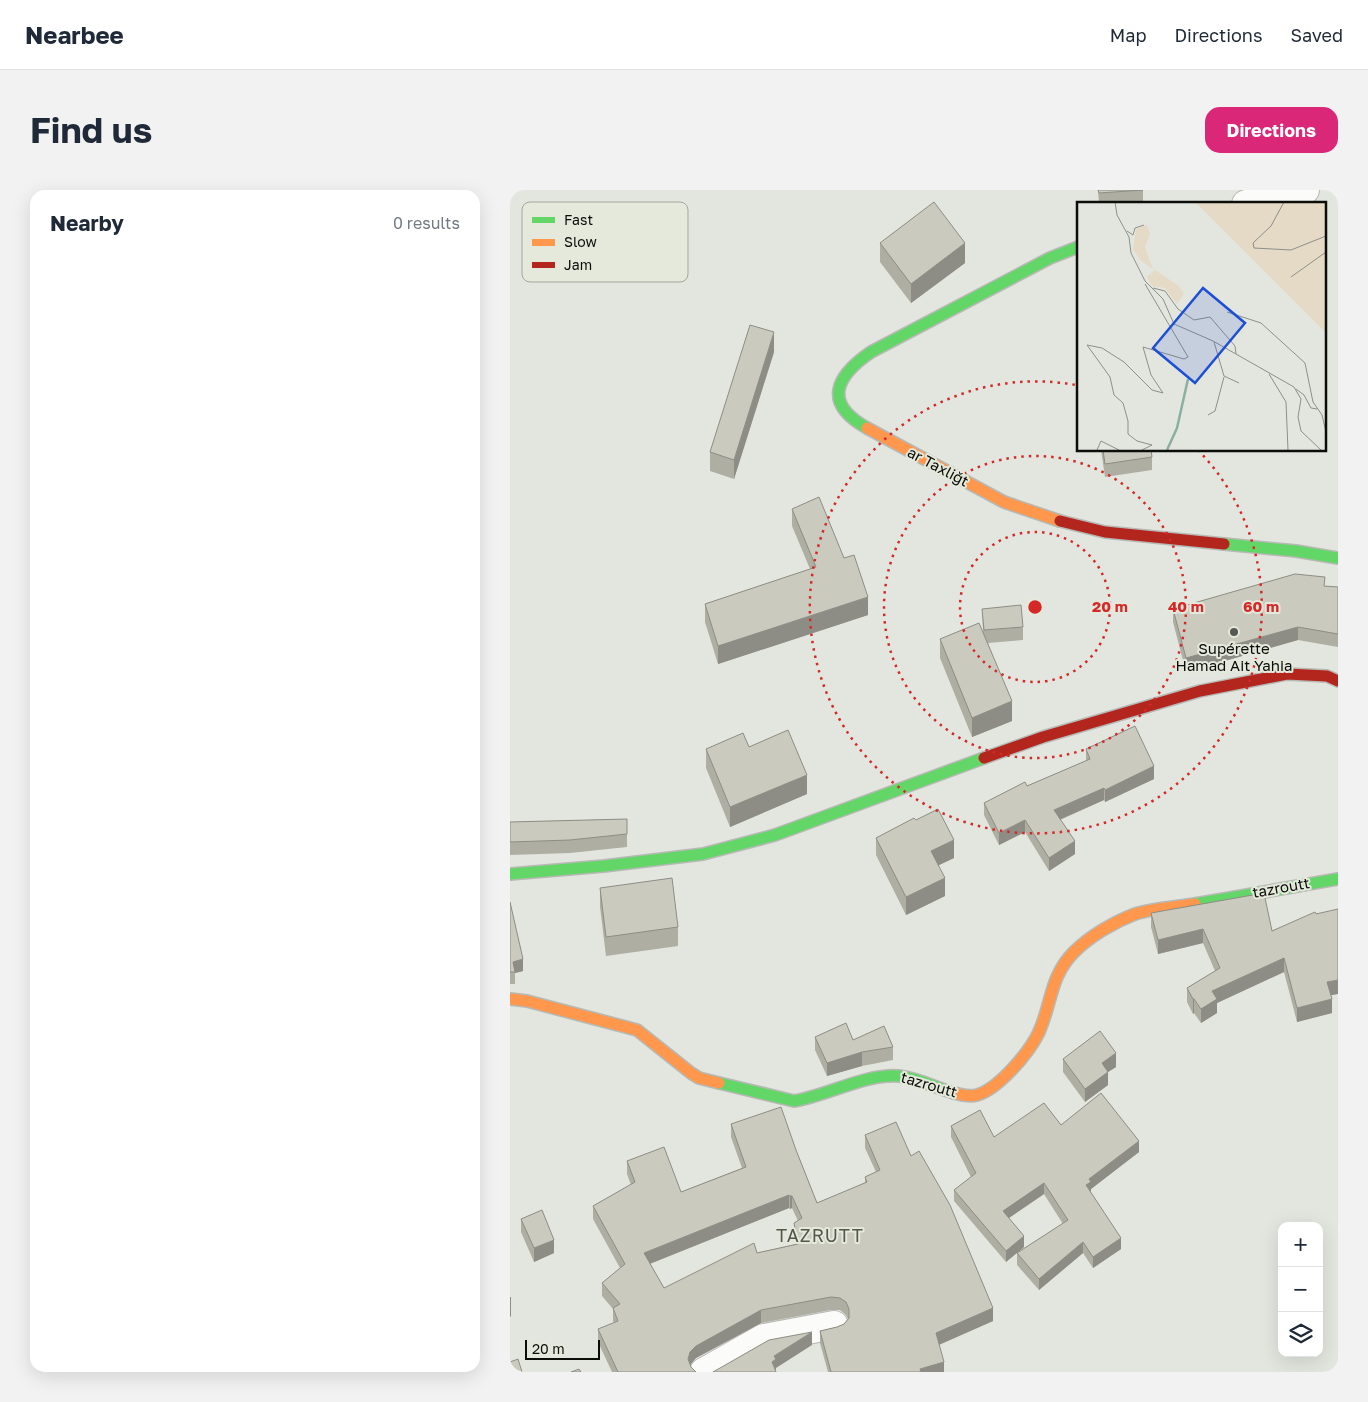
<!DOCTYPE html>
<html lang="en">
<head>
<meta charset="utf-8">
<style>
	body { margin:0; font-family:"Golos Text",sans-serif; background:#f2f2f3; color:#1f2937 }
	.controls { position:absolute; right:15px; bottom:15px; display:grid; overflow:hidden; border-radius:10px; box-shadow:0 5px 20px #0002 }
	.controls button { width:45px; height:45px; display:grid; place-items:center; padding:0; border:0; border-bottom:1px solid #e0e1e3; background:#fff; color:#1f2937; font:25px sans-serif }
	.scale { position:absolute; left:15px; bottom:12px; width:75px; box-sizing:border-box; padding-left:5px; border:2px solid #0b0d08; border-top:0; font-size:14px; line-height:18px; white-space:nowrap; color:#0b0d08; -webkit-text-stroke:4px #e4e9dc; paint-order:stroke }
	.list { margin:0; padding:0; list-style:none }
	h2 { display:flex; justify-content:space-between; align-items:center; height:65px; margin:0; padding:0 20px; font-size:21px }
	h2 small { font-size:16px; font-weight:400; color:#747a83 }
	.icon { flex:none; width:28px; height:28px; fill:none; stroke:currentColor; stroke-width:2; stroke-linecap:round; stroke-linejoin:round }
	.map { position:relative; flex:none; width:828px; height:1182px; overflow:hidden; border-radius:15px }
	header { display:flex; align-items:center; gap:30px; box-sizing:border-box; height:70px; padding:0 25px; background:#fff; border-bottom:1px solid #e0e1e3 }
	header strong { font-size:24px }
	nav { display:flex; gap:28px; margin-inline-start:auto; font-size:18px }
	.intro { display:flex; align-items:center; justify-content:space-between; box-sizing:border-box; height:120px; padding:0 30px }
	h1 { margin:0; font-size:35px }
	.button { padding:12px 22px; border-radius:15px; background:#db2777; color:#fff; font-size:18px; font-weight:700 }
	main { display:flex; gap:30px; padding:0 30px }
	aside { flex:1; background:#fff; border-radius:15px; box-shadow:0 5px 20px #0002 }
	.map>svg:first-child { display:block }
</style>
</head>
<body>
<header>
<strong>Nearbee</strong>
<nav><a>Map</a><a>Directions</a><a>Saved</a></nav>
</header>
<div class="intro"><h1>Find us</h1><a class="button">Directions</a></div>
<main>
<aside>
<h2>Nearby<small>0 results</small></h2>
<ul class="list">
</ul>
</aside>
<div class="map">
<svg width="828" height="1182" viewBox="0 0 828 1182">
	<rect width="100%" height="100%" fill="#e3e6df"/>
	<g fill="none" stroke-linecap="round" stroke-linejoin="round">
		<defs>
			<path id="street" d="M736 14 795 0
				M194 1182 254 1148 324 1135"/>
			<path id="fast" d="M357 238C312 213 326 186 361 162L540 68 568 57
				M714 354 786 361 828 368
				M0 684 94 676 193 664 265 645 474 568
				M685 714 828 689
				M209 893 284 911C316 906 357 883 389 886 408 888 426 898 444 903"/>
			<path id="slow" d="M357 238 494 312 550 331
				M0 809 17 811 127 840 181 883 189 888 209 893
				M444 903C451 905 459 907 467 905 488 899 518 864 528 844 542 815 539 787 564 762 580 746 604 732 625 724 644 718 666 717 685 714"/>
			<path id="jam" d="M550 331 595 342 714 354
				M474 568 533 547 690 501 777 484 817 486 828 491"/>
		</defs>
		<!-- street casing -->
		<use href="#street" stroke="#b7b9b4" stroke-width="30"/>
		<!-- fast casing -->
		<use href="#fast" stroke="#b7b9b4" stroke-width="14"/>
		<!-- slow casing -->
		<use href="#slow" stroke="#b7b9b4" stroke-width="14"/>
		<!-- jam casing -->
		<use href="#jam" stroke="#b7b9b4" stroke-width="14"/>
		<!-- street -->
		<use href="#street" stroke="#fbfbfa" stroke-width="28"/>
		<!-- fast -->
		<use href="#fast" stroke="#63d668" stroke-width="11"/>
		<!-- slow -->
		<use href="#slow" stroke="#ff974d" stroke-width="11"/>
		<!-- jam -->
		<use href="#jam" stroke="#b3261e" stroke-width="11"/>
	</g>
	<!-- wall -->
	<path fill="#aeaea3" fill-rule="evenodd" d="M588 0H633V13L589 14Z
		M370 53 455 73 401 113 370 72Z
		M264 162 224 289 200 281V262Z
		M591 260H641L642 267V280L595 287Z
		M282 319 358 425 208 474 195 432V414L300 379 282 336Z
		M815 396 828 397V457L788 450 676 482 663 432V419Z
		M472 419 513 437V450L478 453 502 531 462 547 430 468V449L473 441Z
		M239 557 297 604 220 637 196 578V559Z
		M576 559 644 589 595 612 594 610 550 630 565 664 539 681 515 642 489 655 474 625V613L517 596 576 571Z
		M117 629V657L60 663 0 665V632Z
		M406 630 444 668 428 675 435 706 396 725 366 665V648Z
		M90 698 168 737V756L96 766 90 717Z
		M0 712 13 781 5 783V794H0Z
		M641 723 762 741 821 806 822 823 787 832 774 782 707 813V823L691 833 684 823 683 824 677 812V798L705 781 693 753 648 764 641 737Z
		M305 847 343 850 383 857V870L352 876 317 886 305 860Z
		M553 869 606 877 598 882V895L575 912 553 882Z
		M221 934 286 960 307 1013 355 993V987L366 982 355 958V945L401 966 483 1131 429 1155 434 1182H318L310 1153V1141L327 1137 334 1134 338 1129 336 1125 330 1120H321L251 1133 186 1168 180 1175 181 1177 186 1182H102L88 1152V1139L104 1133 103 1131V1119L92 1106V1093L110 1078 83 1029V1016L121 995 117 984V971L171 1002 232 978 221 947ZM279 1018 280 1019 282 1018 288 1031 284 1033V1045L286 1054 247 1063 154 1098 140 1074Z
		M551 935 629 962 581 999V1003L611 1059 583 1078 573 1063 529 1100 507 1075V1063L553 1034 534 1004 499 1028 514 1057 496 1072 444 1011V1000L461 987 441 947V936L484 947Z
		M11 1029 44 1063 24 1072 11 1042Z"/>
	<!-- shaded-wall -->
	<path fill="#8d8d85" d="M455 53V73L401 113V94Z
		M264 142V162L224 289V270Z
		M358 407V425L208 474V456Z
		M788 437V450L676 482V468Z
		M502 511V531L462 547V528Z
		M644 576V589L595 612V600Z
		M297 585V604L220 637V617Z
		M594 598V610L544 632V620Z
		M515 630V642L489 655V643Z
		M444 650V668L421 679V661Z
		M565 651V664L539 681V668Z
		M435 688V706L396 725V707Z
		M693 739V753L648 764V750Z
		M774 768V782L707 813V823L691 833V819L702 801Z
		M13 769V781L5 783 3 772Z
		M828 790V804L817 806V792Z
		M683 809H684V823L683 824Z
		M822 809V823L787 832V818Z
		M352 862V876L317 886V873Z
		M606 863V877L598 882V895L575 912V899L592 873Z
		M629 951V962L581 999V1003L576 995 579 989Z
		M534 993V1004L493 1032V1021Z
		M279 1005V1018L134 1076V1063Z
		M280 1006H282V1018L280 1019Z
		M514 1046V1057L496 1072V1061Z
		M611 1048V1059L583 1078V1067Z
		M44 1050V1063L24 1072V1058Z
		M573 1052V1063L529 1100V1089Z
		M0 1107H1V1126L0 1127Z
		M483 1118V1131L426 1156V1143Z
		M251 1120V1133L186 1168 180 1175 178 1182V1169L180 1162 186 1156Z
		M302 1142V1155L266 1178V1181L262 1172 264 1166Z
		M434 1172V1182H410V1179Z"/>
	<!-- building -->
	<path fill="#cacabe" stroke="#8d8d85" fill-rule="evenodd" d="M588 0H633L589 3Z
		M424 12 455 53 401 94 370 53Z
		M240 135 264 142 224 270 200 262Z
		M593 260H641L642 267 595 274Z
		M309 307 334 368 344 365 358 407 208 456 195 414 306 377 282 319Z
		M785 384 815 387 814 396 828 397V444L788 437 676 468 663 419Z
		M511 415 513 437 474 440 472 419Z
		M469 433 502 511 462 528 430 449Z
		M625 536 644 576 595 600 594 598 544 620 565 651 539 668 515 630 489 643 474 613 515 592 517 596 580 569 576 559Z
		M278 540 297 585 220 617 196 559 233 543 239 557Z
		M428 619 444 650 421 661 435 688 396 707 366 648 404 628 406 630Z
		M117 629V644L60 650 0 652V632Z
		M162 688 168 737 96 747 90 698Z
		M754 703 762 741 805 722 806 724 828 719V790L817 792 822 809 787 818 774 768 702 801 707 809 691 819 684 809H683L677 798 710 778 693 739 648 750 641 723Z
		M0 712 13 769 3 772 5 782H0Z
		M336 833 343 850 374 836 383 857 352 862 317 873 305 847Z
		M590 841 606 863 592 873 598 882 575 899 553 869Z
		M591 903 629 951 579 989 581 992 576 995 611 1048 583 1067 573 1052 529 1089 507 1063 558 1030 534 993 493 1021 514 1046 496 1061 444 1000 466 983 441 936 470 920 484 947 534 913 551 935Z
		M271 917 286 960 307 1013 357 992 355 987 370 980 355 945 386 932 401 966 409 961 440 1015 483 1118 426 1143 434 1172 410 1179 411 1182H321L310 1141 327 1137 334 1134 339 1128V1119L336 1112 330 1108 321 1107 251 1120 186 1156 180 1162 178 1169 181 1177 186 1182H108L88 1139 108 1131 103 1118 110 1114 92 1093 115 1074 83 1016 125 992 117 971 154 957 171 1002 236 977 221 934ZM279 1005 280 1006H282L292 1028 284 1033 288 1054 247 1063 244 1053 154 1098 134 1063Z
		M32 1020 44 1050 24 1058 11 1029Z
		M302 1142 264 1166 266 1169 262 1172 266 1182H203L259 1150Z
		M8 1169 12 1182H0V1172Z
		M69 1179 71 1182H61Z"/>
	<!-- distance rings -->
	<g fill="none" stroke="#d62828" stroke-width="2.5" stroke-dasharray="2.5 5">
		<circle cx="525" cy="417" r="75"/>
		<circle cx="525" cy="417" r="151"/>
		<path d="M688 260A226 226 0 1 1 566 195"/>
	</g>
	<!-- markers -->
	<circle fill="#575953" stroke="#e4e9dc" stroke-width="2" cx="724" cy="442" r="5"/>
	<g text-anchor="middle" stroke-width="4" stroke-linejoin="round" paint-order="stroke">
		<!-- street labels -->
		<g font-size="15" fill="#0b0d08" stroke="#e4e9dc">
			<text transform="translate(428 277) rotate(28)" y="5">ar Taxliǧt</text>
			<text transform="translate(771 698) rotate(-10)" y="5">tazroutt</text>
			<text transform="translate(419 895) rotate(16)" y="5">tazroutt</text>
		</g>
		<!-- poi labels -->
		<g font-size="15" fill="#0b0d08" stroke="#e4e9dc">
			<text x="724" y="464">Supérette<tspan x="724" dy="17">Hamad Ait Yahia</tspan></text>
		</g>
		<!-- quarter labels -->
		<g font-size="18" letter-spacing="1" fill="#52564c" stroke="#e4e9dc">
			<text x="310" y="1052">TAZRUTT</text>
		</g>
	</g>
	<!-- overview -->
	<g transform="translate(567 12)">
		<rect width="249" height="249" fill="#e3e6df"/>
		<path d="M118 0H249V131ZM70 23 73 32 68 45 76 67 63 58 56 47 59 27ZM78 68 102 84 107 92 100 102 88 86 75 84 70 75Z" fill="#e5dac6"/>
		<path fill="none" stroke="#8bb0a2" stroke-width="2.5" d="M90 248 100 226 111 177"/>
		<path fill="none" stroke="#8d8f89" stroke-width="1" d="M38 0 40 13 52 35 54 51 68 79 86 97 97 122 136 139 217 185 224 197 221 215 224 229 244 248M207 0 194 24 176 41 177 46 214 48 249 34M50 29 56 33 58 26 67 23M214 75 249 50M76 86 88 89 101 107 117 118 133 115 158 144 159 152M150 110 184 121 228 161 236 200 245 213 249 230M137 140 147 174 162 181M192 172 209 200 211 248M219 187 227 193 234 206 240 207M131 213 138 209 147 175M20 248 24 239 42 248M65 248 75 243 60 239 51 232V219L46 201 37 193 33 175 10 143 25 146 47 160 75 188 86 191 74 173 66 145 107 157 111 155 68 82"/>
		<path fill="#1d4ed8" fill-opacity="0.15" stroke="#1d4ed8" stroke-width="2.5" d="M126 86 168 121 118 181 76 146Z"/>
		<rect width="249" height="249" fill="none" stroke="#0b0d08" stroke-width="2.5"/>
	</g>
	<!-- legend -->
	<rect x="12" y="12" width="166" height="80" rx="8" fill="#e4e9dc" stroke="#a3a79c" stroke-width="1"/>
	<rect x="22" y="27" width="23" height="6" fill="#63d668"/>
	<rect x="22" y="49" width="23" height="7" fill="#ff974d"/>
	<rect x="22" y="72" width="23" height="6" fill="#b3261e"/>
	<g font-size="14" fill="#0b0d08">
		<text x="54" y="35">Fast</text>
		<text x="54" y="57">Slow</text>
		<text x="54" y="80">Jam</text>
	</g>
	<circle cx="525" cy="417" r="8" fill="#d62828" stroke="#e4e9dc" stroke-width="2.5"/>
	<g font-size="15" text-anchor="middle" font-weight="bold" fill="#d62828" stroke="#e4e9dc" stroke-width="4" stroke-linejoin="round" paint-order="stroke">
		<text x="600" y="422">20 m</text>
		<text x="676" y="422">40 m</text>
		<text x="751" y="422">60 m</text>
	</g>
</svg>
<div class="controls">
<button>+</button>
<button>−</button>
<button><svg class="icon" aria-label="layers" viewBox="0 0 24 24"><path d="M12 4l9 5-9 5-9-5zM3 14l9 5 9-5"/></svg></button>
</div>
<div class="scale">20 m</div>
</div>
</main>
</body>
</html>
